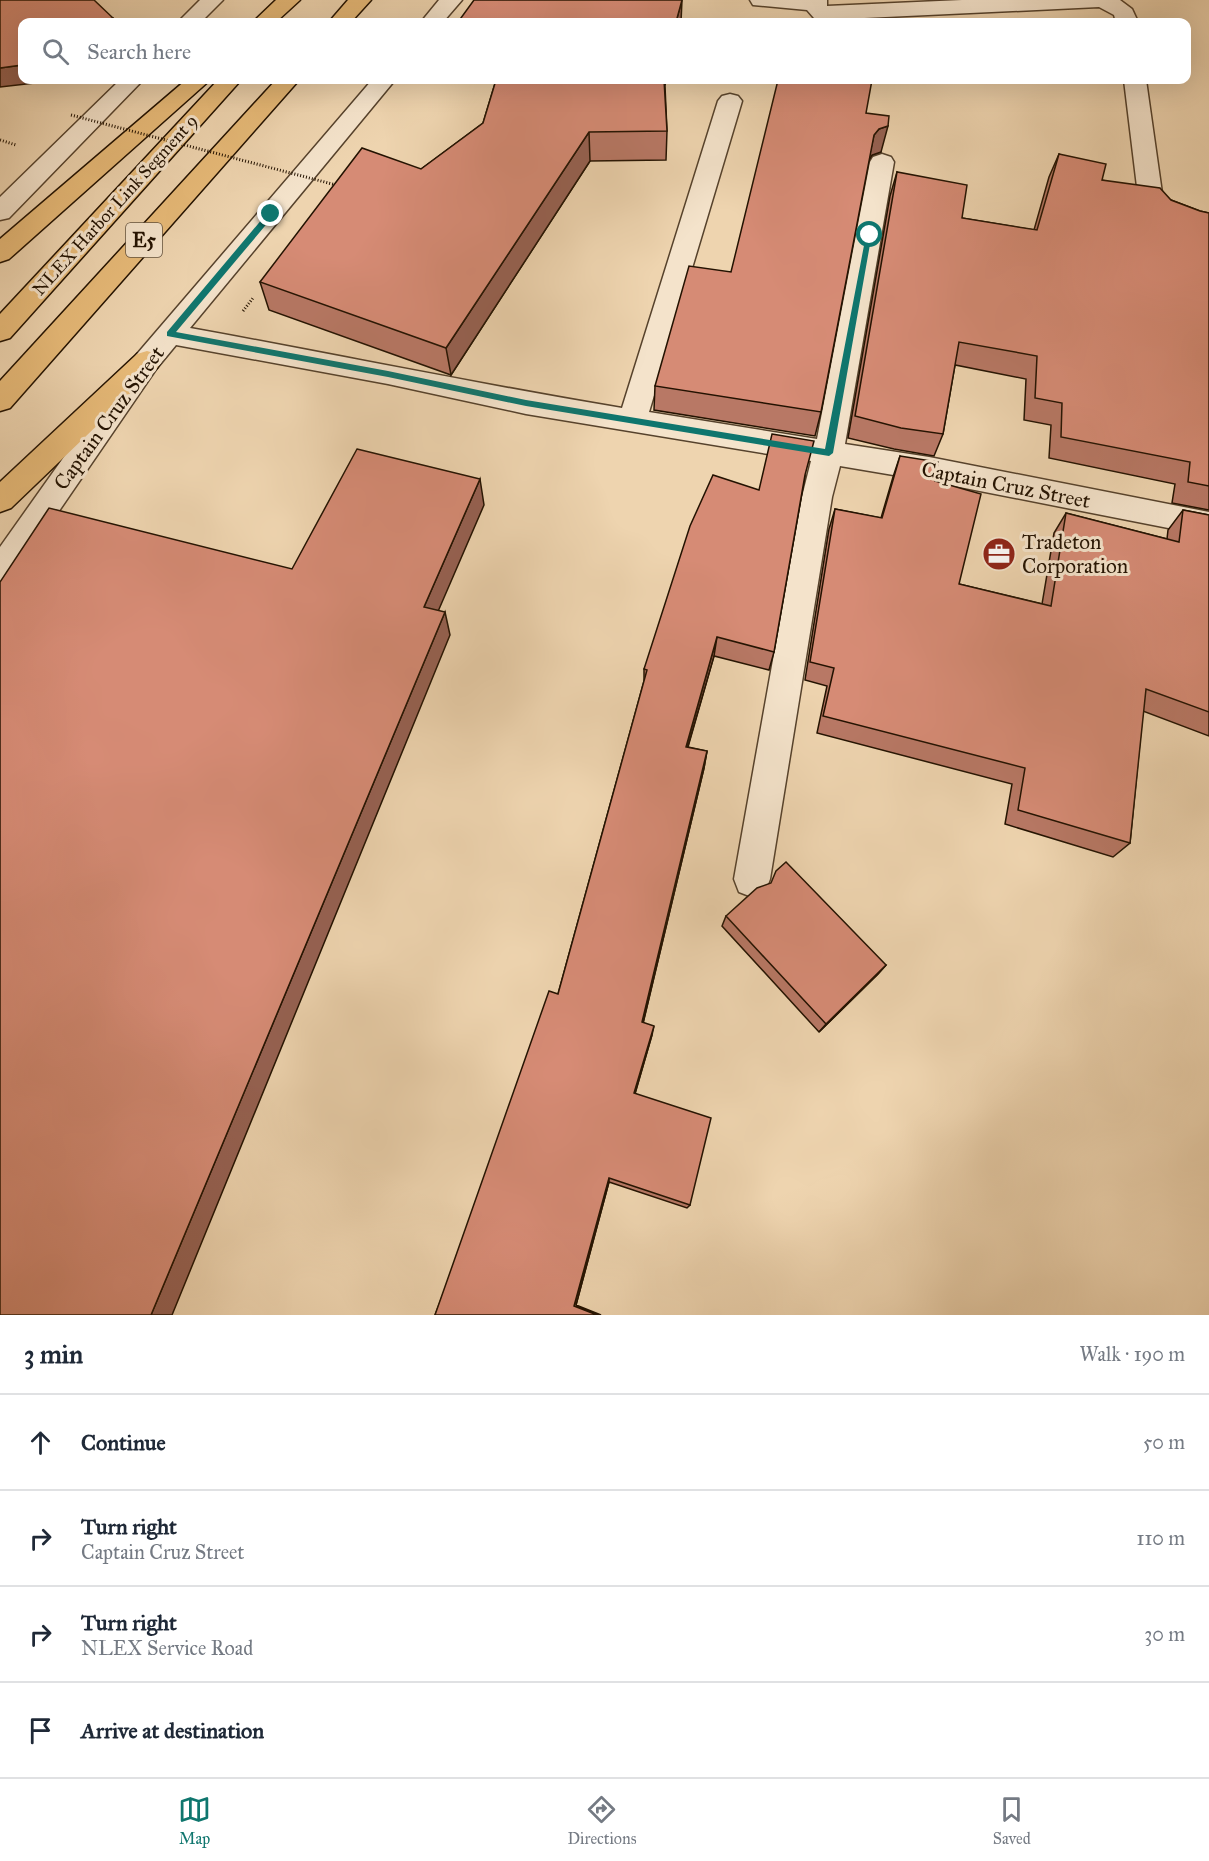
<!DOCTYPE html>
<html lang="en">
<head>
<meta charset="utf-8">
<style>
	body { margin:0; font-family:"IM FELL Great Primer",serif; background:#f6f6f7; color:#1f2937 }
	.stop { position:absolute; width:18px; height:18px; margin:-14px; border:4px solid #0f766e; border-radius:50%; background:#fff }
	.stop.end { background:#0f766e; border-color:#fff; box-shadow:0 2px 6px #0008 }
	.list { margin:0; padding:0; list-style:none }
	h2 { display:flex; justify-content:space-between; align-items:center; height:78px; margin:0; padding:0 24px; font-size:26px }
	h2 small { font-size:20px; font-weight:400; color:#747a83 }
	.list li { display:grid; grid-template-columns:39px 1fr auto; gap:18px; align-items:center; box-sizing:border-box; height:96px; padding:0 24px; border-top:2px solid #e0e1e3 }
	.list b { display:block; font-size:22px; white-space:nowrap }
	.list p { margin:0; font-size:20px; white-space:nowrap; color:#747a83 }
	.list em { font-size:20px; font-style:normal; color:#747a83 }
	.icon { flex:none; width:33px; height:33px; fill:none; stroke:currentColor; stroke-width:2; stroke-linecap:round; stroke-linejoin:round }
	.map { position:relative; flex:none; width:1209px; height:1315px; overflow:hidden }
	.search { position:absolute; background:#fff; box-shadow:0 6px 24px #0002; left:18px; right:18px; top:18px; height:66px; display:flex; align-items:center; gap:15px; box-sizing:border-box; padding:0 21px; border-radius:12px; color:#747a83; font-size:22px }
	.sheet { height:462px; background:#fff }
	nav { display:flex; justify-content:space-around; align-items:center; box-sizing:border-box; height:84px; border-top:2px solid #e0e1e3; background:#fff; font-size:16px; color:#747a83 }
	nav a { display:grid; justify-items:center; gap:3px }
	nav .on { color:#0f766e }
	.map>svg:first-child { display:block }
</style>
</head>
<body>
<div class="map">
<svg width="1209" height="1315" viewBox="0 0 1209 1315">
	<rect width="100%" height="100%" fill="#eed4af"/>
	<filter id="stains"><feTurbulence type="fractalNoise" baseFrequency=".00333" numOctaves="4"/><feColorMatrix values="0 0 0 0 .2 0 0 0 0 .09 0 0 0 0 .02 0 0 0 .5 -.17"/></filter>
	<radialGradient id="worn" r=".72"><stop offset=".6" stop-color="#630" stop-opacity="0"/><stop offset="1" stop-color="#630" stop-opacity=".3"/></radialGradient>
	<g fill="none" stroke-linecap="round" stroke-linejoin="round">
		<defs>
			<path id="minor" d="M200 0H223L201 22H178Z
				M439 0H462L443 22H421Z
				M750 0H827V6L962 0H1120L1132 9 1138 22H1116L1114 15 1099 7 822 20 814 18 807 10 753 5Z
				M120 80H143L9 218 0 220V197Z
				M372 80H395L190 328C334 354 477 384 622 408L718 101 722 96 730 94 738 96 742 101 649 412 817 439 870 162 873 157 882 154 891 157 894 162 845 444 929 457 1209 512V536L929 481 840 466 832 497 770 879 765 892 752 897 739 892 734 879 802 497 811 461 526 414 388 384 176 345 157 368 11 581 0 585V547L137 354Z
				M1124 80H1146L1162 193 1177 210 1209 219V237L1187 232 1159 222 1138 195Z"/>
			<path id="highway" d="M276 0H300L276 22H253Z
				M348 0H371L351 22H329Z
				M186 80H210L9 259 0 262V239Z
				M218 80H241L10 338 0 341V314Z
				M276 80H299L10 408 0 411V381Z
				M147 351 157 354 161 361 157 368 11 508 0 512V482L137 354Z"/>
		</defs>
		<!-- minor casing -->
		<use href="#minor" stroke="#56422c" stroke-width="3"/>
		<!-- highway casing -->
		<use href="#highway" stroke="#231201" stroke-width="3"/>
		<!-- path -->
		<path stroke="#231201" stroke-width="3" stroke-dasharray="1 2" stroke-linecap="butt" d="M0 140 16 145
			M243 311 253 298"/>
		<!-- minor -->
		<use href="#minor" fill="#f4e3cb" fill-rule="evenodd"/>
		<!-- highway -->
		<use href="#highway" fill="#e7ba78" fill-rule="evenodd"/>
		<!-- path-bridge -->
		<path stroke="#231201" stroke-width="3" stroke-dasharray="1 2" stroke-linecap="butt" d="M71 115 336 185"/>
	</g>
	<!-- wall -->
	<path fill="#b87865" stroke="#231201" stroke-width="1.5" d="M496 80H666L665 86 667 131 666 160 590 161 451 375 269 310 260 282 421 169 483 123Z
		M866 113 881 152 872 155 869 159 821 412 815 436 654 410 655 386 731 272Z
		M1059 154 1102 180 1171 200 1200 211 1209 213V510L1172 503 1175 484 1049 458 1051 425 1024 420 1026 379 955 365 943 434 934 456 894 449 848 438 890 196 897 172 962 218 1034 230 1049 177Z
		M900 456 935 481 959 584 1042 604 1054 533 1066 513 1167 539 1168 530 1183 510 1209 515V736L1143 711 1130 843 1113 857 1005 824 1012 784 817 733 827 686 805 680 829 529 835 509 881 518 893 477Z
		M805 476 774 652 769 670 714 656 688 747 707 751 704 768 643 1023 652 1035 635 1094 690 1205 687 1208 609 1182 576 1305 435 1315 558 994 644 681V669L759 490Z
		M726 916 886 965 878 974 819 1032 722 926Z"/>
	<!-- shaded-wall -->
	<path fill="#966152" stroke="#231201" stroke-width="1.5" d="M682 0 681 22H676Z
		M113 18 114 22H98Z
		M22 65V80H61L0 87V68Z
		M888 126 881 152 872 155 868 162 874 135 879 129Z
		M589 132 590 161 451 375 446 348Z
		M480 479 484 505 430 630 424 607Z
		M445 612 450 635 172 1315H151Z
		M717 637 714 656 683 763 686 747Z
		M707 751 704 768 641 1032 642 1022Z
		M886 965 878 974 819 1032 826 1024Z
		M654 1026 652 1035 633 1100 634 1093Z
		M609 1178V1182L576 1305 601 1315H597L574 1306Z"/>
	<!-- building -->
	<path fill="#d68b75" stroke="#231201" stroke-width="1.5" d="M0 0H94L113 18 98 22H22V65L0 68Z
		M474 0H682L676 22H458Z
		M496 80H664L667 131 589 132 446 348 260 282 362 148 421 169 483 123Z
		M778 80H872L866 113 889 116 888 126 879 129 874 135 821 412 655 386 689 266 731 272Z
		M1059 154 1106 164 1102 180 1160 188 1171 200 1200 211 1209 213V486L1188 482 1190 462 1061 437 1062 403 1035 398 1037 356 959 342 943 434 901 428 855 416 897 172 967 185 962 218 1037 230Z
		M772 434 814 441 805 475 774 652 717 637 686 747 707 751 642 1022 654 1026 634 1093 711 1118 690 1205 609 1178 574 1306 597 1315H435L549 991 558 994 647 670 644 669 690 526 713 475 759 490Z
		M357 449 480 479 424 607 445 612 151 1315H0V582L49 508 292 569Z
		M900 456 938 462 935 481 981 494 959 584 1051 606 1066 513 1179 542 1183 510 1209 515V712L1146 689 1130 843 1018 810 1025 768 823 716 834 668 810 662 835 509 882 518Z
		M786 862 886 965 826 1024 726 916 757 888 771 883 776 871Z"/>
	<!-- route -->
	<path fill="#0f766e" d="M268 212 275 214 176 332 388 371 526 400 825 449 866 235 872 233 833 453 829 456 526 406 388 377 167 336V332Z"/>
	<!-- icons -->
	<defs>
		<symbol id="office-disc" viewBox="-11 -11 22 22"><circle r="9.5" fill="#8f2418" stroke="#f4e3cb"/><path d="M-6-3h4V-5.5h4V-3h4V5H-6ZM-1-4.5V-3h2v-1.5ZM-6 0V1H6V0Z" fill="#fff"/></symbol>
	</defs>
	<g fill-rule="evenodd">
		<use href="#office-disc" x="980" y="535" width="38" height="38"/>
	</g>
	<g text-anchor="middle" stroke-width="6" stroke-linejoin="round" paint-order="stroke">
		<!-- far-street labels -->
		<g font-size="18" fill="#231201" stroke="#f4e3cb">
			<text transform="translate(115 205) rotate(-48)" y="6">NLEX Harbor Link Segment 9</text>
		</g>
		<!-- shield labels -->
		<rect fill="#f4e3cb" stroke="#62513e" stroke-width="1.5" x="126" y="223" width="36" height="34" rx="4.5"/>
		<g font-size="20" font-weight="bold" fill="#231201">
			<text x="144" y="247">E5</text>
		</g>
		<!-- street labels -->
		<g font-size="21" fill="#231201" stroke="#f4e3cb">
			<text transform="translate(109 418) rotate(-54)" y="7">Captain Cruz Street</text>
			<text transform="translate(1006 485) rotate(11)" y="7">Captain Cruz Street</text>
		</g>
		<!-- poi labels -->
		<g font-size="21" fill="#231201" stroke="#f4e3cb" text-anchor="start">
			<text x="1022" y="549">Tradeton<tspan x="1022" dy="24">Corporation</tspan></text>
		</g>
	</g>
	<rect width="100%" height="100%" filter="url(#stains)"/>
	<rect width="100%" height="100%" fill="url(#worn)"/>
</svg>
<div class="stop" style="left:870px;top:235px"></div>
<div class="stop end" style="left:271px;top:214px"></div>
<div class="search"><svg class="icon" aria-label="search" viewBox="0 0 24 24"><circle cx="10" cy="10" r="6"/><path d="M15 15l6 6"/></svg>Search here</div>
</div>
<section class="sheet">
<h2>3 min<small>Walk · 190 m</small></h2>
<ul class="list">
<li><svg class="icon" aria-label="ahead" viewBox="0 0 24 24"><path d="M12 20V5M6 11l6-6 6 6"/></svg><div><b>Continue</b></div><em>50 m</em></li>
<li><svg class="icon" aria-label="right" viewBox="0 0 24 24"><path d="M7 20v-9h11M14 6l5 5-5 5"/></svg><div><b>Turn right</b><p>Captain Cruz Street</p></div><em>110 m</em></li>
<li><svg class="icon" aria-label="right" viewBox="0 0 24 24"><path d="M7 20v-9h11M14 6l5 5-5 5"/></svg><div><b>Turn right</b><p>NLEX Service Road</p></div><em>30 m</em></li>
<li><svg class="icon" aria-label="arrive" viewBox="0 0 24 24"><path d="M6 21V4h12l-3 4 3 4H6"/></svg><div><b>Arrive at destination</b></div></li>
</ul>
</section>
<nav>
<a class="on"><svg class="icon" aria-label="map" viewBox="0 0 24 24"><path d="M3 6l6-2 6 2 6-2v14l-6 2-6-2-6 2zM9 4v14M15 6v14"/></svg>Map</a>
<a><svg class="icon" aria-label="directions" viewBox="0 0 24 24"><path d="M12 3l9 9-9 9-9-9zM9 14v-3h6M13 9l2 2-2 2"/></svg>Directions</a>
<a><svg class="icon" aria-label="saved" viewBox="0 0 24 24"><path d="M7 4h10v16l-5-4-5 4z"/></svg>Saved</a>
</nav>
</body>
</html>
